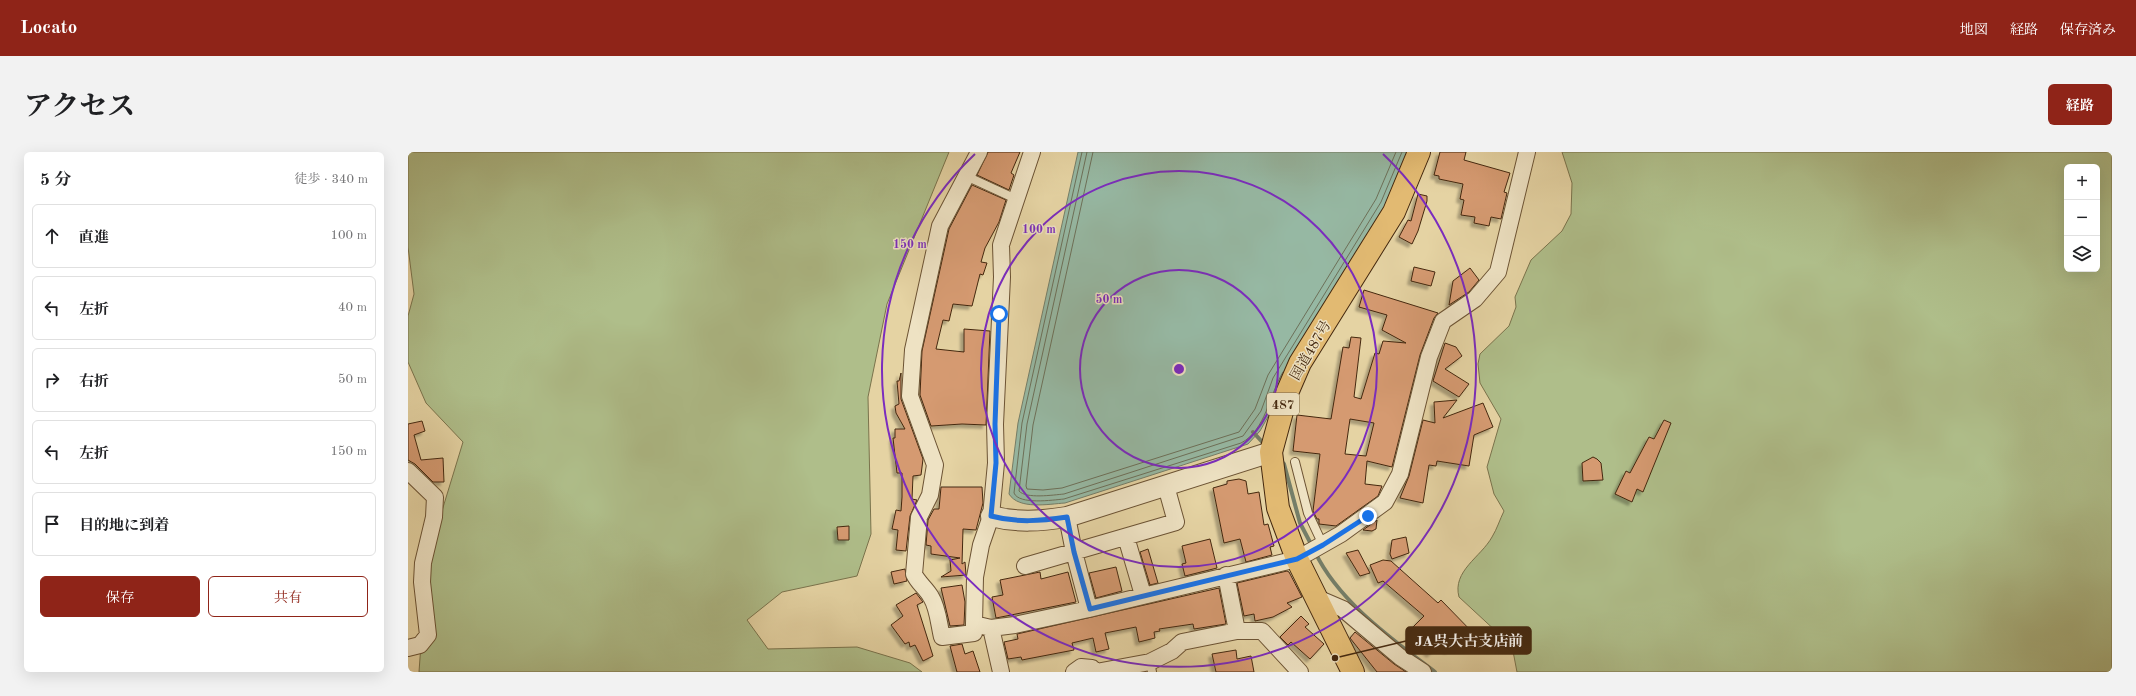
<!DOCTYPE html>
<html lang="ja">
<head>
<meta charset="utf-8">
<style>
	body { margin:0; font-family:"Old Standard TT","Noto Serif JP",serif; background:#f2f2f2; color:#202124 }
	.controls { position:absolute; right:12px; top:12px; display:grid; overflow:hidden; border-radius:6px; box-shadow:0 4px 16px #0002 }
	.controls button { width:36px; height:36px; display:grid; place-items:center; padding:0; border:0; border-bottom:1px solid #e0e0e0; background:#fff; color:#202124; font:20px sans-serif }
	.stop { position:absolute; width:12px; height:12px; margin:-9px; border:3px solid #1a73e8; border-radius:50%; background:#fff }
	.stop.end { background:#1a73e8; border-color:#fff; box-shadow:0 1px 4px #0008 }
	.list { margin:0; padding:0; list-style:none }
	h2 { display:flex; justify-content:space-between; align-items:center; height:52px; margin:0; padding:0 16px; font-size:17px }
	h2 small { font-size:13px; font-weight:400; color:#757577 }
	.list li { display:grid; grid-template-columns:26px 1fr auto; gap:12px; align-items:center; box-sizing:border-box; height:64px; margin:0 8px 8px; padding:0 8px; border:1px solid #e0e0e0; border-radius:6px }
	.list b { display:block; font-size:15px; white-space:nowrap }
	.list em { font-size:13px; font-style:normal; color:#757577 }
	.actions { display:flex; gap:8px; padding:12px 16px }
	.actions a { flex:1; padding:9px 0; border:1px solid #8f2418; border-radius:6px; text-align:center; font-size:14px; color:#8f2418 }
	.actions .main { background:#8f2418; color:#fff }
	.icon { flex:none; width:22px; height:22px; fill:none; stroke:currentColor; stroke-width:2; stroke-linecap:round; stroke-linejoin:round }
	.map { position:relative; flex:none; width:1704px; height:520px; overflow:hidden; border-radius:6px }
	header { display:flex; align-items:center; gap:24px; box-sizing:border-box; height:56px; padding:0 20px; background:#8f2418; color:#fff }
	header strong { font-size:19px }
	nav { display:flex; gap:22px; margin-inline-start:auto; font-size:14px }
	.intro { display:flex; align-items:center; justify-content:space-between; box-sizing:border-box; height:96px; padding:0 24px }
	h1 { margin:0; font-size:28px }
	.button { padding:10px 18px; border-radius:6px; background:#8f2418; color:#fff; font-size:14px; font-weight:700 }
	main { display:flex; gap:24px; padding:0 24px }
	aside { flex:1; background:#fff; border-radius:6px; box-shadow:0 4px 16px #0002 }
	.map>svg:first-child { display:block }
</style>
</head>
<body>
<header>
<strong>Locato</strong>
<nav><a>地図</a><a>経路</a><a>保存済み</a></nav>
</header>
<div class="intro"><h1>アクセス</h1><a class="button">経路</a></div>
<main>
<aside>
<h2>5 分<small>徒歩 · 340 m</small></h2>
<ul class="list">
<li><svg class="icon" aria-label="ahead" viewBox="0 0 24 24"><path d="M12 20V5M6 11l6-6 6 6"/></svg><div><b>直進</b></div><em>100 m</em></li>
<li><svg class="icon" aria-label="left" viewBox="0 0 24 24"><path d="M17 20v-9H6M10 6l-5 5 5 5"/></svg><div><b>左折</b></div><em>40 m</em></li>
<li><svg class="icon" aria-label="right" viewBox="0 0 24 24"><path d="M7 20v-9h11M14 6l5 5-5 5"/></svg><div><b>右折</b></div><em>50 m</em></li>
<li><svg class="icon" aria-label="left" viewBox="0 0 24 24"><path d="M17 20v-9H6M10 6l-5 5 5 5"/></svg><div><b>左折</b></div><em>150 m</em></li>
<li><svg class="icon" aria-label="arrive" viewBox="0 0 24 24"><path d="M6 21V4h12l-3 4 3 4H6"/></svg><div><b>目的地に到着</b></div></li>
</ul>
<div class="actions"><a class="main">保存</a><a>共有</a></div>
</aside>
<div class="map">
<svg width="1704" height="520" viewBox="0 0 1704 520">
	<defs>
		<filter id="shadow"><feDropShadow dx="-3.5" dy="3.5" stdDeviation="1" flood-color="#0004"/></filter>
	</defs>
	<rect width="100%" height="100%" fill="#e5d3a3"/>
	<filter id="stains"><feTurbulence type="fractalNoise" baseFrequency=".005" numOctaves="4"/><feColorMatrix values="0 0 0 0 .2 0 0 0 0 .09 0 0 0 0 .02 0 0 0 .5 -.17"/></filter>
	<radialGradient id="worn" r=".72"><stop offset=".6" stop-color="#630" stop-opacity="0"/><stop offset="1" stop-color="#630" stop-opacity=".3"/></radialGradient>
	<!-- green -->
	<path fill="#afbe8a" stroke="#7a734c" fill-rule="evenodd" d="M0 0H541L479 152 460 245 463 382 449 424 374 440 339 468 360 497 449 495 502 511 514 520H11L19 408 55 290 18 251 0 210V164L6 142 0 95Z
		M1154 0H1704V520H1109L1104 494 1051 445C1044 419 1073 405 1084 385 1089 377 1092 367 1096 359L1086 342 1079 315 1093 267 1072 231 1070 212 1072 202 1101 174 1108 155 1107 145 1123 108 1154 79 1163 62 1164 31ZM1659 15H1689V117H1659Z"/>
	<!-- water -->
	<path fill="#96b8a3" stroke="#757e68" d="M670 0H1004L981 54 873 231 861 263 852 279 840 292 657 351C641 352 611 358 601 342L610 271Z"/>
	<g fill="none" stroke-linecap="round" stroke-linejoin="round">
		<!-- shore -->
		<path stroke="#6d7059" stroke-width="1" d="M674 0 614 271 606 341C611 353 645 348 656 347L833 291C858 278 861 243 875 220
			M679 0 619 272 611 339C618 347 645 343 656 342L835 284 853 259 865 226 973 50 994 0
			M685 0 625 273 618 334 619 337 635 338 654 336 831 280 847 257 860 223 968 47 988 0"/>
		<!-- stream -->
		<path stroke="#757e68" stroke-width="4" d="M845 280 857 293
			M873 309 876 312 892 371 904 394
			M907 400C931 450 984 487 1027 520"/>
	</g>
	<!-- building -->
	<path fill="#d59a71" stroke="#44280f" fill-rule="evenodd" filter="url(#shadow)" d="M580 0H612L603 21 606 23 601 38 569 23Z
		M1032 0H1058L1056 8 1102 21 1096 40 1099 41 1093 67 1083 65 1081 74 1066 71 1067 65 1053 63 1056 48 1052 47 1055 32 1031 27V24L1026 23Z
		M564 33 598 48 591 70 577 96 573 110 579 111 575 123 572 122 564 154 545 152 541 169 535 168 528 197 556 200V177L582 179 578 273 554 272 523 274 512 243 514 199 541 77Z
		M1010 42 1019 44V49L1010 79 1004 92 991 85 1000 68 1003 69Z
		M1006 115 1027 120 1023 134 1003 129Z
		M1062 116 1071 128 1061 140 1041 153 1045 129Z
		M956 138 1030 161 1026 166 1012 203 984 315 959 309 957 332 974 334 970 344 928 374 911 372V367H909L905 359 912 302 885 299 889 263 923 267 935 195 941 196 943 185 953 186 946 245 953 247 967 201 971 202 975 189 998 191 974 178 979 163 951 155ZM942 267 966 271 958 304 937 302Z
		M1037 191 1048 195 1054 204 1037 217 1061 232 1051 245 1025 229Z
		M493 221V247L515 307 513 323 505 324 504 347 509 348 502 364 498 399 488 398 490 378 484 377 488 358 493 359 494 345V321H489L485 286H487V277H497L488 261 487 254 491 252 489 229H491Z
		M1049 248 1035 266 1075 251 1085 275 1066 283 1061 314 1029 309 1028 314 1021 313 1015 351 992 346 1001 324 1015 268 1027 271 1026 250Z
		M1256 268 1263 271 1235 340 1229 337 1224 350 1207 342 1218 319 1222 321 1241 285 1246 287Z
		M14 269 17 279 6 283 13 308 35 306 36 330H25L7 312 0 308V272Z
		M1185 305 1189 307 1193 311 1195 328 1175 329 1174 311Z
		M831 327 838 329 840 342 851 340 856 373 860 372 866 394 862 395 864 403 838 410 832 387 816 391 805 336 819 332V329Z
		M533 335H574L575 351 568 378 555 377 554 412 557 410 558 423 533 425 543 419 542 408 552 406 523 402V394L518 393 520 368 526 357H531Z
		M969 368 968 377 964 379 955 378Z
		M441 374V388H430L429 375Z
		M998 385 1001 401 984 407 982 402 984 388Z
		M802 387 809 416 777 424 774 412 778 411 774 394Z
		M740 397 750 431 742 433 732 400Z
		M950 398 962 421 952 424 938 401Z
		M975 408 983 409 1030 451 1033 448 1069 485 1061 492 1054 485 1040 499 1033 492 1022 502 1014 495 1008 501 1001 493 1005 489 1001 484 1004 481 1001 479 1016 464 975 429 970 431 962 413Z
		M708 415 714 439 688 446 681 421Z
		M497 417 499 429 486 432 483 420Z
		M879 419 881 420 894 445 879 451 884 455 865 465 847 469 846 462 836 464 829 431Z
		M632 420 633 427 660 420 668 450 588 466 584 445 595 443 592 428Z
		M554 433 557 450 556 473 542 474 533 436Z
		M811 436 818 472 786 477 785 472 751 477 752 479 746 480 747 486 731 490 728 475 697 481 701 497 688 500 685 486 664 491 666 498 619 507 614 508 613 505 600 507 596 490 610 487 609 482Z
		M508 441 515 450 509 453 525 504 515 509 507 493 502 495 501 490 497 492 483 473 495 464 488 453Z
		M893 464 901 472 897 475 916 492 902 507 883 490 880 493 872 485Z
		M947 480 986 512 998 520H969L942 486Z
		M554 492 557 502 565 499 572 520H549L542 494Z
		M828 498 829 507 843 504 846 520H808L804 502Z"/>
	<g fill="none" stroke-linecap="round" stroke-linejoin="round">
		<defs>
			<path id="service" d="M558 24 608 47
				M887 310 900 361 915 393
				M742 510 744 520"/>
			<path id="minor" d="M0 319 27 345 26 365 15 411 14 430 20 483 12 493 0 496
				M659 365 666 400 681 457
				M718 385 735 443
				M617 414 768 370 758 334
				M818 423 829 479
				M907 445 935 457 992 505 1015 520
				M566 472V481L534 485C531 473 530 456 523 445 518 436 510 431 506 422L511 365 522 343 527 313 502 244 505 198 532 74 571 0
				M583 476 607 473 681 457 889 407 933 382 977 350 992 322 1021 205 1035 169 1067 147 1090 120 1119 0
				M593 520 583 476 566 472 567 425 573 393 583 364 588 311 587 272 594 125 593 93 624 0
				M666 520 673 515 684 516 687 520
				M688 520 742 510 764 499 774 490 829 479H854L892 520"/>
			<path id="tertiary" d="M583 364C609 371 633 369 659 365L863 300"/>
			<path id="trunk" d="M945 520 889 407 870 356 863 300 879 241 892 211 986 60 1011 0"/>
		</defs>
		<!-- service casing -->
		<use href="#service" stroke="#6c5334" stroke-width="10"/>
		<!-- minor casing -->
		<use href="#minor" stroke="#6c5334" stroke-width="18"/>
		<!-- tertiary casing -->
		<use href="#tertiary" stroke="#6c5334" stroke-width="22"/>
		<!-- trunk casing -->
		<use href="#trunk" stroke="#44280f" stroke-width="24"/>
		<!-- service -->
		<use href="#service" stroke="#eee2c3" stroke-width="8"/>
		<!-- minor -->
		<use href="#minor" stroke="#eee2c3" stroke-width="16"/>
		<!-- tertiary -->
		<use href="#tertiary" stroke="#eee2c3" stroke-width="20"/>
		<!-- trunk -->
		<use href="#trunk" stroke="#e2ba72" stroke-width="22"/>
	</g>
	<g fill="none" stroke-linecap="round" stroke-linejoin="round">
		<!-- route -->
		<path stroke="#1a73e8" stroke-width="5" d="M591 162 587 272 588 311 583 364C609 371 633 369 659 365L666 400 682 457 889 407 915 393 960 364"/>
	</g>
	<!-- distance rings -->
	<g fill="none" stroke="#7b2cbf" stroke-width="2">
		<circle cx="771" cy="217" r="99"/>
		<circle cx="771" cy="217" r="198"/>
		<path d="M975 2A297 297 0 1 1 567 2"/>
	</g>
	<g text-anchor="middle" stroke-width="3" stroke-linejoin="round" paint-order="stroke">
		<!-- shield labels -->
		<rect fill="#eee2c3" stroke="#776045" stroke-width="1" x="859" y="241" width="32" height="22" rx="3"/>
		<g font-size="13" font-weight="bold" fill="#44280f">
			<text x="875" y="257">487</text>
		</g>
		<!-- street labels -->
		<g font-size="14" fill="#44280f" stroke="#eee2c3">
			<text transform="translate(902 198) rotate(-60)" y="5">国道487号</text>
		</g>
	</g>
	<circle cx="771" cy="217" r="6" fill="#7b2cbf" stroke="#eee2c3" stroke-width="2"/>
	<g font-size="12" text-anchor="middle" font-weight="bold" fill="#7b2cbf" stroke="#eee2c3" stroke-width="3" stroke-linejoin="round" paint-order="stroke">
		<text x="631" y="81">100 m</text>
		<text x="502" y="96">150 m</text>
		<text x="701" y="151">50 m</text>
	</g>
	<!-- callouts -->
	<path fill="none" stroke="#44280f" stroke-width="1.5" d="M927 506L998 489"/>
	<circle fill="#44280f" stroke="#eee2c3" stroke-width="1.5" cx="927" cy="506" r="4"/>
	<rect fill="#44280f" stroke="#44280f" stroke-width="1.5" x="998" y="475" width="125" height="27" rx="4"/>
	<g font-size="15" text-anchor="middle" font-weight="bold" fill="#fff">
		<text x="1061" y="494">JA呉大古支店前</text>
	</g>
	<rect width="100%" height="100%" filter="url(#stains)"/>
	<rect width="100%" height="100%" fill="url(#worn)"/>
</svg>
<div class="controls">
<button>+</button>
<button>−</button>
<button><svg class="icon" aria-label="layers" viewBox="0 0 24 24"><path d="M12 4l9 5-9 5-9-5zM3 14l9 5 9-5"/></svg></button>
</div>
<div class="stop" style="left:591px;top:162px"></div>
<div class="stop end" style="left:960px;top:364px"></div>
</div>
</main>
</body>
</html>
